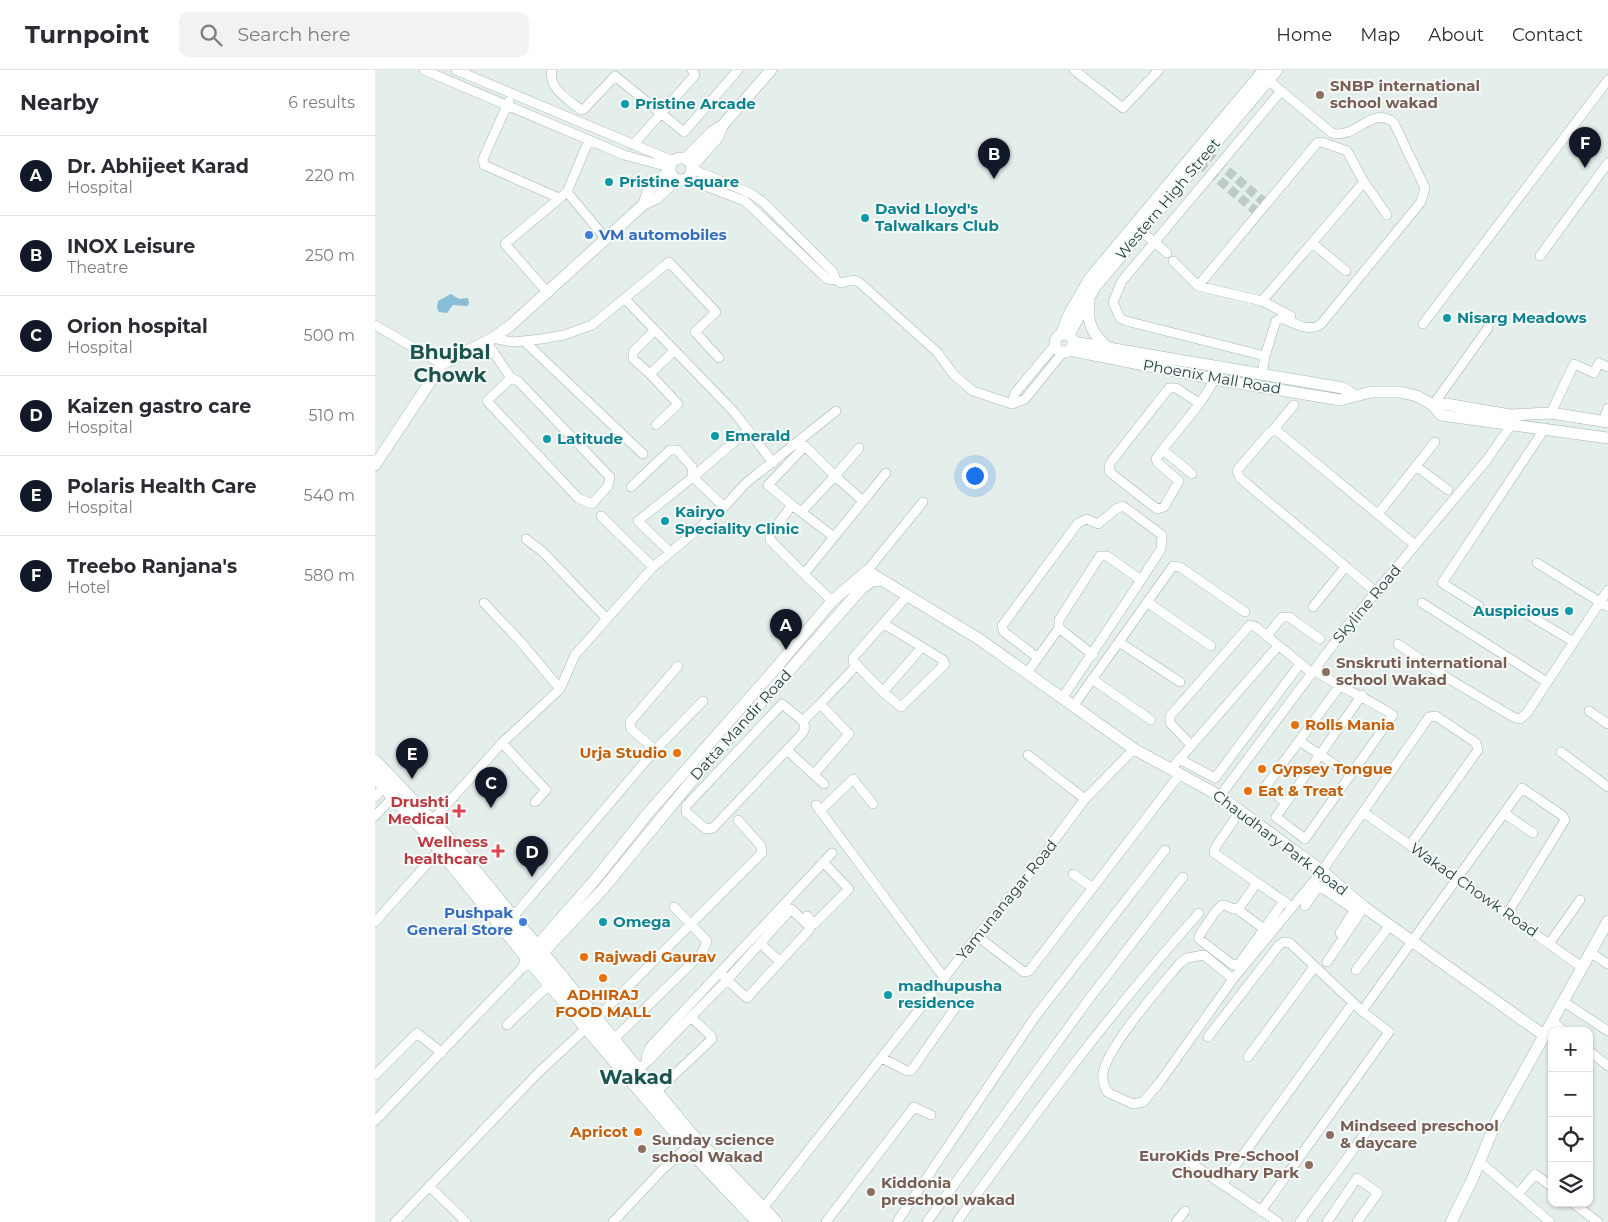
<!DOCTYPE html>
<html lang="en">
<head>
<meta charset="utf-8">
<style>
	body { margin:0; font-family:Montserrat,sans-serif; background:#f2f2f3; color:#2b2b33 }
	.controls { position:absolute; right:15px; bottom:15px; display:grid; overflow:hidden; border-radius:10px; box-shadow:0 1px 4px #0004 }
	.controls button { width:45px; height:45px; display:grid; place-items:center; padding:0; border:0; border-bottom:1px solid #e1e1e2; background:#fff; color:#2b2b33; font:25px sans-serif }
	.you { position:absolute; left:599px; top:405px; width:18px; height:18px; margin:-12px; border:4px solid #fff; border-radius:50%; background:#1a73e8; box-shadow:0 0 0 8px #1a73e833 }
	.badge { display:grid; place-items:center; width:32px; height:32px; border-radius:50%; background:#111827; color:#fff; font-size:16px; font-weight:700 }
	.pin { position:absolute; translate:-50% -41px; filter:drop-shadow(0 1px 2px #0008) }
	.pin::after { content:''; position:absolute; top:26px; width:18px; height:15px; background:inherit; clip-path:polygon(0 0,100% 0,50% 100%) }
	.list { margin:0; padding:0; list-style:none }
	h2 { display:flex; justify-content:space-between; align-items:center; height:65px; margin:0; padding:0 20px; font-size:21px }
	h2 small { font-size:16px; font-weight:400; color:#7c7c81 }
	.list li { display:grid; grid-template-columns:32px 1fr auto; gap:15px; align-items:center; box-sizing:border-box; height:80px; padding:0 20px; border-top:1px solid #e1e1e2 }
	.list b { display:block; font-size:19px; white-space:nowrap }
	.list p { margin:0; font-size:16px; white-space:nowrap; color:#7c7c81 }
	.list em { font-size:16px; font-style:normal; color:#7c7c81 }
	.icon { flex:none; width:28px; height:28px; fill:none; stroke:currentColor; stroke-width:2; stroke-linecap:round; stroke-linejoin:round }
	.map { position:relative; flex:none; width:1233px; height:1152px; overflow:hidden }
	header { display:flex; align-items:center; gap:30px; box-sizing:border-box; height:70px; padding:0 25px; background:#fff; border-bottom:1px solid #e1e1e2 }
	header strong { font-size:24px }
	nav { display:flex; gap:28px; margin-inline-start:auto; font-size:18px }
	.search { width:350px; height:45px; background:#f2f2f3; display:flex; align-items:center; gap:12px; box-sizing:border-box; padding:0 18px; border-radius:10px; color:#7c7c81; font-size:19px }
	main { display:flex }
	aside { flex:1; background:#fff }
	.map>svg:first-child { display:block }
</style>
</head>
<body>
<header>
<strong>Turnpoint</strong>
<div class="search"><svg class="icon" aria-label="search" viewBox="0 0 24 24"><circle cx="10" cy="10" r="6"/><path d="M15 15l6 6"/></svg>Search here</div>
<nav><a>Home</a><a>Map</a><a>About</a><a>Contact</a></nav>
</header>
<main>
<aside>
<h2>Nearby<small>6 results</small></h2>
<ul class="list">
<li><span class="badge">A</span><div><b>Dr. Abhijeet Karad</b><p>Hospital</p></div><em>220 m</em></li>
<li><span class="badge">B</span><div><b>INOX Leisure</b><p>Theatre</p></div><em>250 m</em></li>
<li><span class="badge">C</span><div><b>Orion hospital</b><p>Hospital</p></div><em>500 m</em></li>
<li><span class="badge">D</span><div><b>Kaizen gastro care</b><p>Hospital</p></div><em>510 m</em></li>
<li><span class="badge">E</span><div><b>Polaris Health Care</b><p>Hospital</p></div><em>540 m</em></li>
<li><span class="badge">F</span><div><b>Treebo Ranjana's</b><p>Hotel</p></div><em>580 m</em></li>
</ul>
</aside>
<div class="map">
<svg width="1233" height="1152" viewBox="0 0 1233 1152">
	<rect width="100%" height="100%" fill="#e4eeeb"/>
	<!-- water -->
	<path fill="#89bed6" d="M76 224 84 229 93 228 94 234 92 236 78 235 72 243 64 242 62 238 63 231Z"/>
	<g fill="none" stroke-linecap="round" stroke-linejoin="round">
		<!-- minor-tunnel -->
		<path stroke="#bdcbc8" stroke-width="9" stroke-dasharray="9 4.5" stroke-linecap="butt" d="M832 83 890 133
			M824 93 882 142"/>
		<defs>
			<path id="minor" d="M49 0 249 85 294 97
				M81 0 298 91
				M177 0C173 19 193 29 206 40L209 39 240 6 309 62 363 0
				M699 0 748 38 784 0
				M134 31 108 89 109 95 184 128
				M214 70 192 122 231 169
				M258 75 320 5 317 0
				M312 109 370 131 452 209 461 210 458 202 388 132 375 123 317 99
				M766 161 792 183
				M937 173 989 112
				M1165 186 1233 93
				M798 191 823 216 887 231 916 246
				M461 210 466 213 478 210 484 212 562 282 579 305 598 321 637 334
				M823 216 942 73 947 72 972 81 989 112 1012 145
				M173 223 130 174 192 122
				M250 229 360 343 398 393
				M887 231 937 173 971 201
				M1048 254 1233 10
				M0 255 67 294
				M280 260 258 282V289L275 304 299 281
				M118 268 137 272 167 269 189 265 217 255 294 192 341 242 320 262 344 288
				M111 271 136 308 112 331 203 428 217 434 233 416 235 407 143 311 136 308
				M149 271 268 384
				M681 274 640 323 637 334 650 329 689 281
				M890 286 751 251 745 248 738 232 747 211 906 21
				M275 304 303 334 281 355
				M887 305 890 286 901 251 906 248C919 253 934 263 946 254L1046 132 1050 118 1019 53C999 34 980 70 957 63L893 10
				M824 333 801 318H794L735 393 734 401 737 404 782 439 789 437 804 411 783 393 781 389C802 359 831 332 845 298
				M1058 335 1113 258
				M1176 343 1199 294 1219 303 1224 293 1233 297
				M1228 351 1233 338
				M898 360 919 335
				M484 378 460 406 488 431
				M788 380 817 404
				M1041 396 1073 420
				M256 417 295 380H302L317 397 318 407 263 451 295 482
				M417 435 393 415 430 376 460 406 427 441
				M349 437 318 407 373 360
				M1003 444 1060 372
				M226 446 278 497
				M151 469 168 482 231 548
				M1162 493 1233 537
				M492 501 548 432
				M429 504 395 470V465L417 435 459 467
				M1001 522 865 408 862 401 864 398 894 363 901 360 1040 475
				M457 531 429 504 511 403
				M772 532 836 576
				M109 533 145 571 185 619
				M1047 533 1172 612
				M1104 536 1067 513 1170 358
				M938 537 971 496
				M1152 544 1199 572
				M509 554 547 577
				M684 558 718 585
				M892 566 907 547H914L945 569
				M744 572 805 612
				M1023 574 1069 606 1138 647 1145 649 1152 643 1233 520
				M663 588 629 562 627 556 703 453 712 449 723 454 741 439 748 436 787 465 786 479 766 510
				M939 600C965 618 992 628 1018 645L930 769 901 747 987 625
				M652 603 684 558V550L725 486H732L766 510 688 627
				M717 609 776 650
				M508 622 526 637 570 594 568 590 547 577 508 622 478 591V588L532 526
				M699 635 798 496 805 497 870 542
				M1214 641 1233 654
				M428 651 407 634 311 736V742L331 759 338 758 427 664 430 658 428 651 445 634
				M924 671 964 617
				M127 673 171 720 160 732
				M816 675 795 653V646L875 555 881 557 937 603
				M280 680 256 659 255 652 303 596
				M412 680 449 714
				M1186 682 1233 717
				M653 685 710 729
				M804 689 840 708 925 594
				M796 699 903 576
				M439 704 474 664 445 634 482 595
				M845 726 969 560 1111 391 1139 351
				M0 727 10 716
				M911 733 891 716 924 671 976 705
				M441 735 570 909
				M445 741 478 709 498 734
				M865 741 840 778 839 783 913 834
				M988 742 1208 898
				M1129 743 1158 763
				M0 746 19 726
				M53 755 127 673 185 619 200 585 278 497 349 437 371 413 461 341
				M698 804 718 818
				M881 814 865 837 858 839 850 835H847L840 842 824 866V869L858 895 864 894 909 831
				M930 836 944 816 980 840
				M416 839 435 857 434 860 372 928 352 910Z
				M862 839 889 859
				M432 846 439 854 474 819 448 792
				M137 848 280 680 328 631
				M0 852 68 776
				M965 863 983 835
				M602 866 649 902 654 901 805 704
				M385 873 405 892
				M1174 874 1205 830
				M1216 883 1233 894
				M952 892 989 837
				M981 900 1015 855
				M858 909 829 885 812 888 805 893C786 916 733 976 728 1003 727 1010 729 1015 732 1022L758 1034 768 1032 785 1012 858 909 947 801 1054 647 1061 646 1101 673 1103 680 1035 775
				M1189 932 1233 961
				M987 941 1147 718 1188 746 1190 750 1132 844
				M1178 952 1189 961
				M132 955 175 914
				M833 967 904 875 909 872 915 873 987 941 1014 962 886 1141
				M238 970 327 883 332 871 299 837
				M1214 981 1233 996
				M873 987 939 897
				M507 988 532 1001H536L580 938
				M273 991 352 910 348 905
				M263 1000 273 991 271 987 275 977 457 783
				M0 1005 42 963 67 983
				M281 1022 337 969 336 966 316 947
				M0 1051 149 896
				M813 1091 903 1152
				M1105 1092 1175 1152
				M847 1114 978 933
				M54 1116 91 1152
				M1143 1124 1160 1104 1177 1117
				M1198 1133 1223 1152
				M385 1142 602 866 652 807 710 729 759 679
				M20 1152 163 1003 221 949 387 783 386 776 363 750
				M238 1152 288 1099 317 1073
				M451 1152 539 1037 556 1045
				M522 1152 660 947 790 780
				M552 1152 714 929 808 807
				M582 1152C658 1046 737 940 824 843
				M801 1152 810 1141
				M925 1152 992 1061
				M952 1152 982 1108 1003 1123 982 1152"/>
			<path id="tertiary" d="M295 99a11 11 0 1 1 22 0a11 11 0 1 1-22 0Z
				M310 89 337 62 347 56 396 0
				M317 96 343 67 347 56
				M269 134 273 121 294 101
				M714 231C711 252 718 265 733 278
				M680 273a9 9 0 1 1 18 0a9 9 0 1 1-18 0Z
				M686 265 693 246 715 208 889 0
				M694 265 720 217 902 0
				M698 272 968 318 979 325
				M694 280 840 309 965 330 996 322H1025L1042 326 1058 335 1071 334 1135 345 1176 343 1233 352
				M1058 335 1066 345 1233 368
				M0 395 67 294 118 268 136 255 269 134 282 128 301 110
				M161 890 228 819 314 714 487 518 497 511 507 510
				M149 896 152 887 219 811 274 742 400 599 457 531 492 501 604 569 759 679 845 726 947 801 989 837 1170 966
				M1076 1152 1097 1110 1121 1052 1233 851"/>
			<path id="secondary" d="M0 692 73 769 314 1063 400 1152
				M0 706 48 758 159 895 312 1075
				M326 1091 384 1152"/>
		</defs>
		<!-- minor casing -->
		<use href="#minor" stroke="#a6b7b4" stroke-width="10"/>
		<!-- tertiary casing -->
		<use href="#tertiary" stroke="#a6b7b4" stroke-width="12"/>
		<!-- secondary casing -->
		<use href="#secondary" stroke="#a1bbb6" stroke-width="15"/>
		<!-- minor -->
		<use href="#minor" stroke="#fff" stroke-width="9"/>
		<!-- tertiary -->
		<use href="#tertiary" stroke="#fff" stroke-width="11"/>
		<!-- secondary -->
		<use href="#secondary" stroke="#fff" stroke-width="14"/>
	</g>
	<!-- markers -->
	<g fill="#8d6e63" stroke="#f5faf8" stroke-width="2">
		<circle cx="945" cy="25" r="5"/>
		<circle cx="951" cy="602" r="5"/>
		<circle cx="955" cy="1065" r="5"/>
		<circle cx="267" cy="1079" r="5"/>
		<circle cx="934" cy="1095" r="5"/>
		<circle cx="496" cy="1122" r="5"/>
	</g>
	<g fill="#0f9aa8" stroke="#f5faf8" stroke-width="2">
		<circle cx="250" cy="34" r="5"/>
		<circle cx="234" cy="112" r="5"/>
		<circle cx="490" cy="148" r="5"/>
		<circle cx="1072" cy="248" r="5"/>
		<circle cx="340" cy="366" r="5"/>
		<circle cx="172" cy="369" r="5"/>
		<circle cx="290" cy="451" r="5"/>
		<circle cx="1194" cy="541" r="5"/>
		<circle cx="228" cy="852" r="5"/>
		<circle cx="513" cy="925" r="5"/>
	</g>
	<g fill="#3f7fe0" stroke="#f5faf8" stroke-width="2">
		<circle cx="214" cy="165" r="5"/>
		<circle cx="148" cy="852" r="5"/>
	</g>
	<g fill="#e8710a" stroke="#f5faf8" stroke-width="2">
		<circle cx="920" cy="655" r="5"/>
		<circle cx="302" cy="683" r="5"/>
		<circle cx="887" cy="699" r="5"/>
		<circle cx="873" cy="721" r="5"/>
		<circle cx="209" cy="887" r="5"/>
		<circle cx="228" cy="908" r="5"/>
		<circle cx="263" cy="1062" r="5"/>
	</g>
	<g fill="#e0444e" stroke="#f5faf8" stroke-width="2">
		<path d="M81.5 733.5h5v5h5v5h-5v5h-5v-5h-5v-5h5z"/>
		<path d="M120.5 773.5h5v5h5v5h-5v5h-5v-5h-5v-5h5z"/>
	</g>
	<g text-anchor="middle" stroke-width="4" stroke-linejoin="round" paint-order="stroke">
		<!-- education labels -->
		<g font-size="15" font-weight="bold" fill="#785e54" stroke="#f5faf8" text-anchor="start">
			<text x="955" y="21">SNBP international<tspan x="955" dy="17">school wakad</tspan></text>
			<text x="961" y="598">Snskruti international<tspan x="961" dy="17">school Wakad</tspan></text>
			<text x="965" y="1061">Mindseed preschool<tspan x="965" dy="17">&amp; daycare</tspan></text>
			<text x="277" y="1075">Sunday science<tspan x="277" dy="17">school Wakad</tspan></text>
			<text x="924" y="1091" text-anchor="end">EuroKids Pre-School<tspan x="924" dy="17">Choudhary Park</tspan></text>
			<text x="506" y="1118">Kiddonia<tspan x="506" dy="17">preschool wakad</tspan></text>
		</g>
		<!-- culture labels -->
		<g font-size="15" font-weight="bold" fill="#0d838f" stroke="#f5faf8" text-anchor="start">
			<text x="260" y="39">Pristine Arcade</text>
			<text x="244" y="117">Pristine Square</text>
			<text x="500" y="144">David Lloyd's<tspan x="500" dy="17">Talwalkars Club</tspan></text>
			<text x="1082" y="253">Nisarg Meadows</text>
			<text x="350" y="371">Emerald</text>
			<text x="182" y="374">Latitude</text>
			<text x="300" y="447">Kairyo<tspan x="300" dy="17">Speciality Clinic</tspan></text>
			<text x="1184" y="546" text-anchor="end">Auspicious</text>
			<text x="238" y="857">Omega</text>
			<text x="523" y="921">madhupusha<tspan x="523" dy="17">residence</tspan></text>
		</g>
		<!-- street labels -->
		<g font-size="15" fill="#22413e" stroke="#f5faf8">
			<text transform="translate(793 129) rotate(-50)" y="5">Western High Street</text>
			<text transform="translate(837 307) rotate(10)" y="5">Phoenix Mall Road</text>
			<text transform="translate(992 534) rotate(-50)" y="5">Skyline Road</text>
			<text transform="translate(366 655) rotate(-48)" y="5">Datta Mandir Road</text>
			<text transform="translate(905 773) rotate(37)" y="5">Chaudhary Park Road</text>
			<text transform="translate(1099 820) rotate(35)" y="5">Wakad Chowk Road</text>
			<text transform="translate(632 830) rotate(-51)" y="5">Yamunanagar Road</text>
		</g>
		<!-- shop labels -->
		<g font-size="15" font-weight="bold" fill="#366cbe" stroke="#f5faf8" text-anchor="start">
			<text x="224" y="170">VM automobiles</text>
			<text x="138" y="848" text-anchor="end">Pushpak<tspan x="138" dy="17">General Store</tspan></text>
		</g>
		<!-- food labels -->
		<g font-size="15" font-weight="bold" fill="#c56008" stroke="#f5faf8" text-anchor="start">
			<text x="930" y="660">Rolls Mania</text>
			<text x="292" y="688" text-anchor="end">Urja Studio</text>
			<text x="897" y="704">Gypsey Tongue</text>
			<text x="883" y="726">Eat &amp; Treat</text>
			<text x="219" y="892">Rajwadi Gaurav</text>
			<text x="228" y="930" text-anchor="middle">ADHIRAJ<tspan x="228" dy="17">FOOD MALL</tspan></text>
			<text x="253" y="1067" text-anchor="end">Apricot</text>
		</g>
		<!-- health labels -->
		<g font-size="15" font-weight="bold" fill="#be3a42" stroke="#f5faf8" text-anchor="end">
			<text x="74" y="737">Drushti<tspan x="74" dy="17">Medical</tspan></text>
			<text x="113" y="777">Wellness<tspan x="113" dy="17">healthcare</tspan></text>
		</g>
		<!-- district labels -->
		<g font-size="20" font-weight="bold" fill="#1c5550" stroke="#f5faf8">
			<text x="75" y="289">Bhujbal<tspan x="75" dy="23">Chowk</tspan></text>
			<text x="261" y="1014">Wakad</text>
		</g>
	</g>
</svg>
<div class="controls">
<button>+</button>
<button>−</button>
<button><svg class="icon" aria-label="locate" viewBox="0 0 24 24"><circle cx="12" cy="12" r="6"/><path d="M12 2v4M12 18v4M2 12h4M18 12h4"/></svg></button>
<button><svg class="icon" aria-label="layers" viewBox="0 0 24 24"><path d="M12 4l9 5-9 5-9-5zM3 14l9 5 9-5"/></svg></button>
</div>
<div class="you"></div>
<div class="pin badge" style="left:411px;top:580px">A</div>
<div class="pin badge" style="left:619px;top:109px">B</div>
<div class="pin badge" style="left:116px;top:738px">C</div>
<div class="pin badge" style="left:157px;top:807px">D</div>
<div class="pin badge" style="left:37px;top:709px">E</div>
<div class="pin badge" style="left:1210px;top:98px">F</div>
</div>
</main>
</body>
</html>
